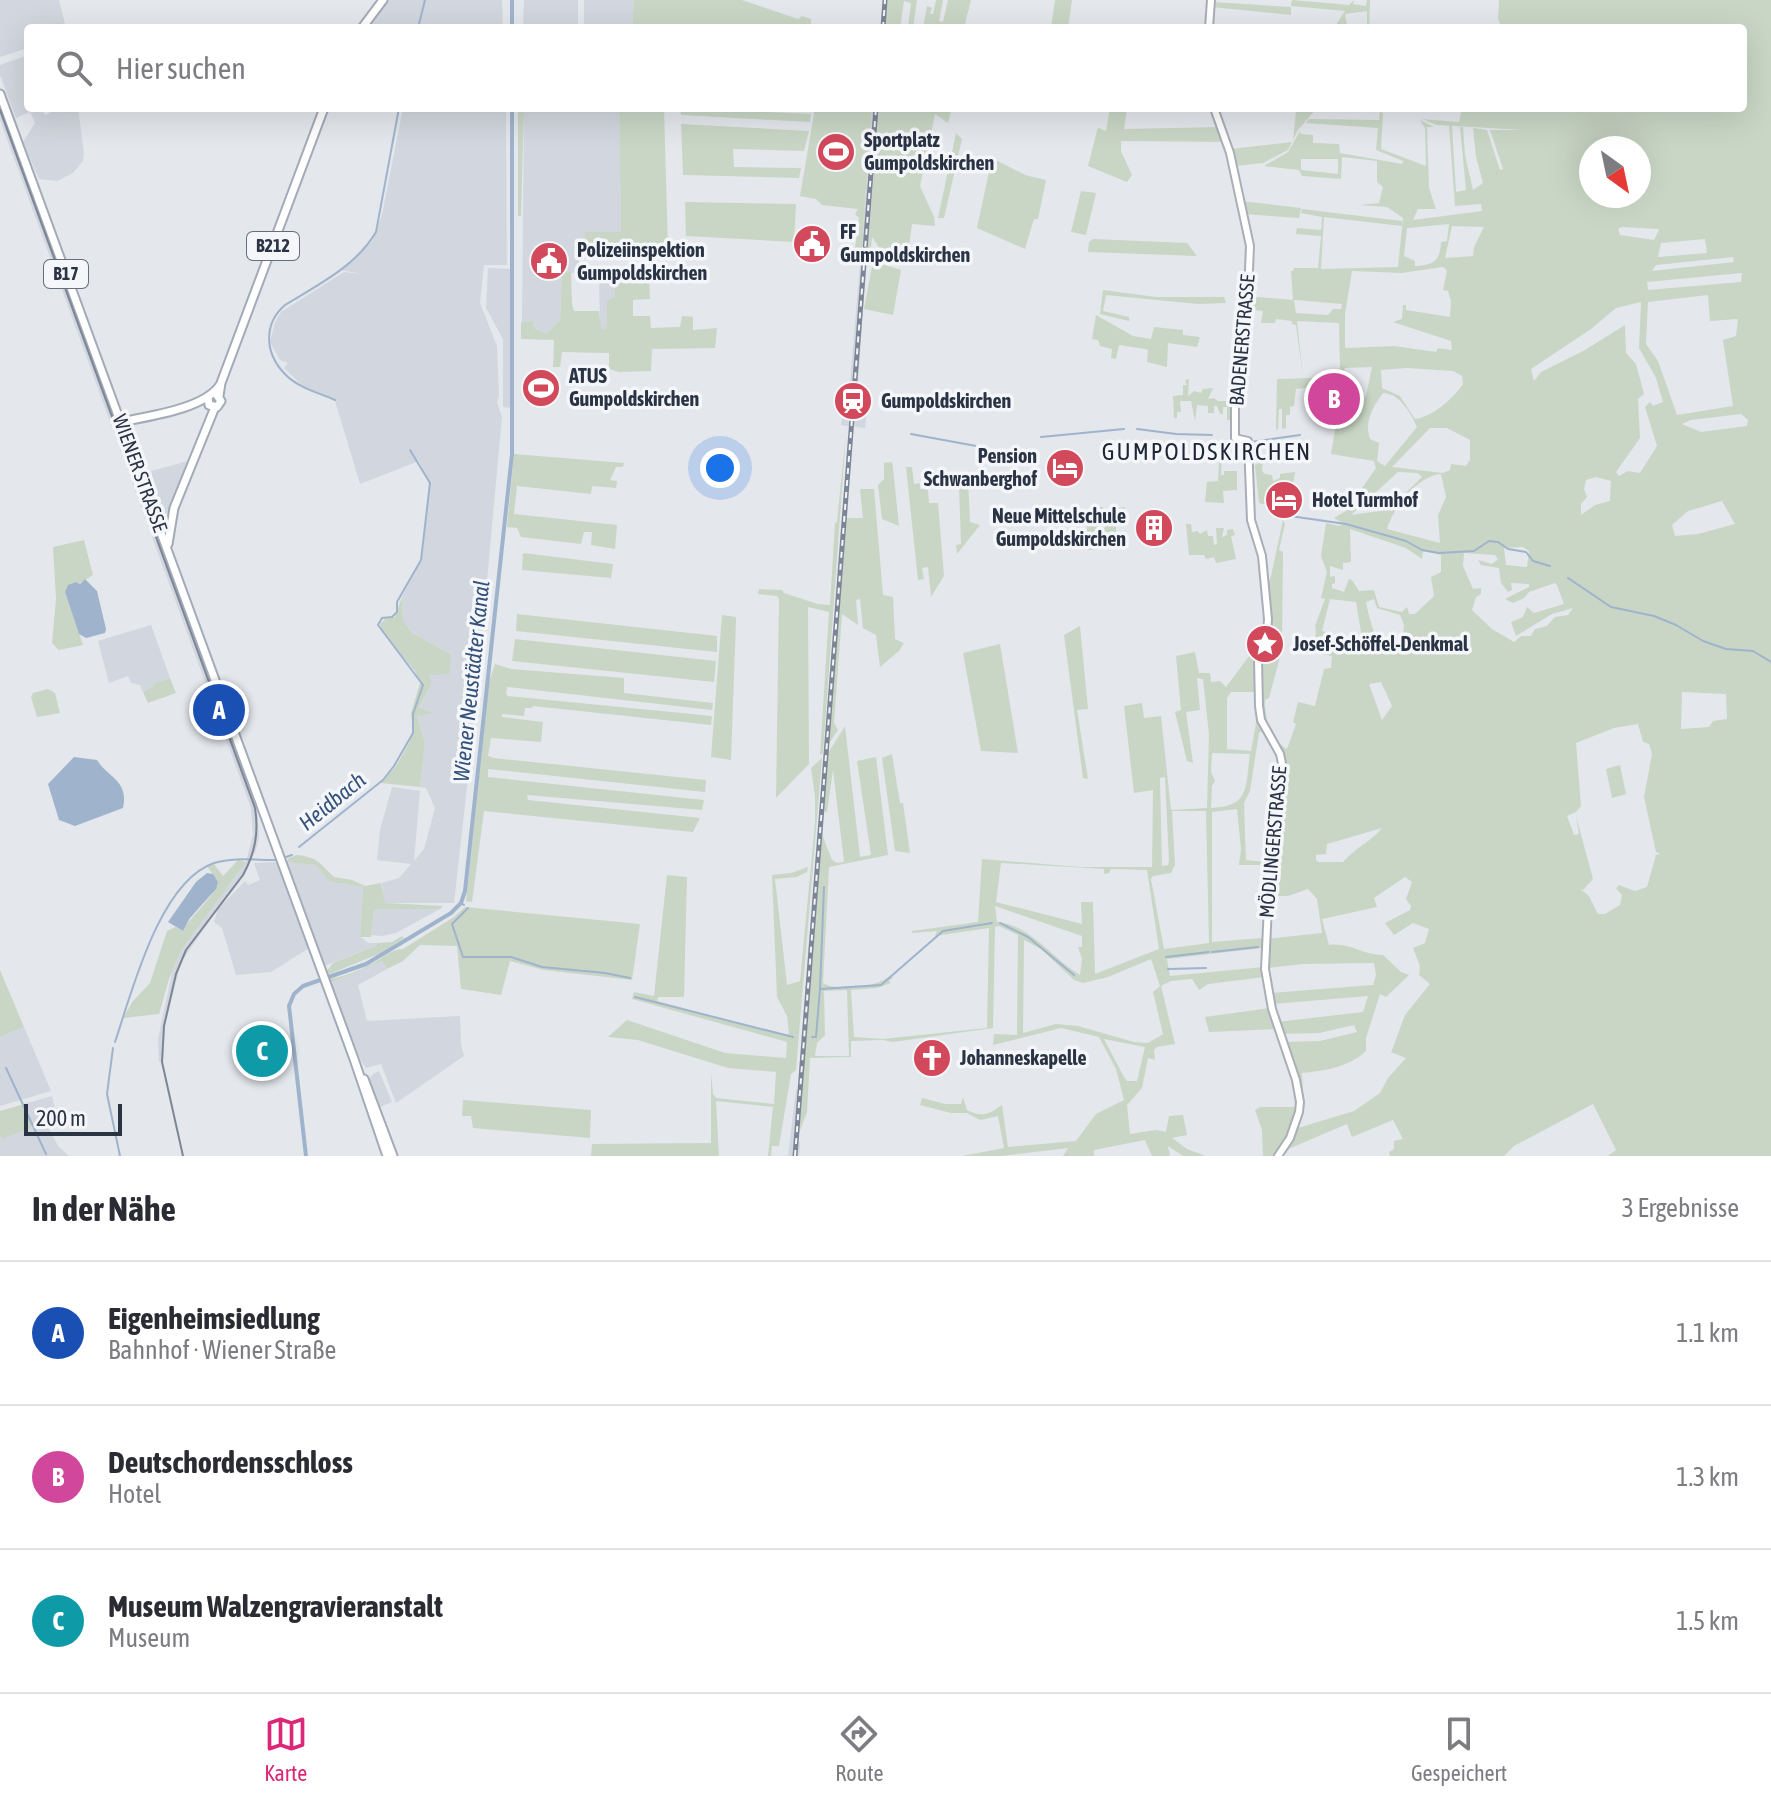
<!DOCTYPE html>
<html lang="de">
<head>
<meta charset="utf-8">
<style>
	body { margin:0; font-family:"Asap Condensed",sans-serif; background:#f7f7f7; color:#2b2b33 }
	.compass { position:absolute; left:1579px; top:136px; width:72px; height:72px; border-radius:50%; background:#fff; box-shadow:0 8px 32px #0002; rotate:147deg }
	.scale { position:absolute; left:24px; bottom:20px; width:98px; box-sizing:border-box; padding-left:8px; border:4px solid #2b3445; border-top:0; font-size:22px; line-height:28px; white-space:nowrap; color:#2b3445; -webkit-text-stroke:6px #f4f6f9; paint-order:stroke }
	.you { position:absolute; left:720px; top:468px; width:28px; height:28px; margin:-20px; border:6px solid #fff; border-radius:50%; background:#1a73e8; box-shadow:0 0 0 12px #1a73e833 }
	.badge { display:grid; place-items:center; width:52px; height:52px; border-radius:50%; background:#db2777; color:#fff; font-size:26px; font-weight:700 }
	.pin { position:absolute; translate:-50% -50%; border:4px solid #fff; box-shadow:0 2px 8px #0006 }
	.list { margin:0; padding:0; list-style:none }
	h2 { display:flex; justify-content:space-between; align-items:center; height:104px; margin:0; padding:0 32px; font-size:34px }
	h2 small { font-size:26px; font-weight:400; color:#7c7c81 }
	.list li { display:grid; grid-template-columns:52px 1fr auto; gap:24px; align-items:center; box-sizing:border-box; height:144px; padding:0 32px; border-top:2px solid #e1e1e2 }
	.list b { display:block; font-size:30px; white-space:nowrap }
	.list p { margin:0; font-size:26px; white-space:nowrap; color:#7c7c81 }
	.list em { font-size:26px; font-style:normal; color:#7c7c81 }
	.icon { flex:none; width:44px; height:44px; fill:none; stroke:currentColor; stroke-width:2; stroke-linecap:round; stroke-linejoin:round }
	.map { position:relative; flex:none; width:1771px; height:1156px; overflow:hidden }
	.search { position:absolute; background:#fff; box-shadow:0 8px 32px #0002; left:24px; right:24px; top:24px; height:88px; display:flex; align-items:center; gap:20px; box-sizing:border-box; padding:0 28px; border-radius:8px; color:#7c7c81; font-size:30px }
	.sheet { height:536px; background:#fff }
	nav { display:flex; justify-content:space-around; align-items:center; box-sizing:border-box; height:112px; border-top:2px solid #e1e1e2; background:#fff; font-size:22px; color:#7c7c81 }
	nav a { display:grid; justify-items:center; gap:4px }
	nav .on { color:#db2777 }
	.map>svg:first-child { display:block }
</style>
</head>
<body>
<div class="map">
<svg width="1771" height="1156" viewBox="0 0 1771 1156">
	<rect width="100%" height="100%" fill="#e4e7ec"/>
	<!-- built -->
	<path fill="#d2d6de" d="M0 0H59L66 28H28V48L0 57Z
		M389 0H502L503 28 370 27V23Z
		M524 0H578V28H523Z
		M584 0H634L632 28H584Z
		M28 55V108H38L46 115 58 108H78L84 153 83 161 73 173 57 181 39 179 23 142 35 123 30 112 16 118 0 75V65Z
		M0 106 257 808 259 836 256 850 244 876 221 906 245 881 248 885 260 880 254 863 275 862 279 864 309 948 271 972 236 975 222 928 214 922 218 909 181 962 165 1026 163 1061 159 1062 158 1039 172 973 182 949 246 862 253 835 251 808 0 120Z
		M403 108H506L507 265H484L480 303 497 346 499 396 497 402 502 417 475 711 472 713 475 715 454 903H384L382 883 399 878 411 864 377 860 380 830 392 787 420 791 414 861 424 849 435 808 426 788 420 787 425 743 417 716 431 712 419 709 432 683 429 675 451 654 412 633 403 620 402 597 422 559 429 484 419 461 360 484 335 401 304 387 284 368 288 363 280 360 270 342 275 322 281 312 344 272 362 274 341 270 372 241 382 215Z
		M524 108H619L621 233 586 232 585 255H579L580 273H562L560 320 547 333 535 329 531 321 522 322Z
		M872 108H879L867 255 861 254Z
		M860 264H866L857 401 868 402 865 428 841 425 842 419H847Z
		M488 268 511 269 512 408 503 407V339L486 308Z
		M599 274H615V296L607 303 606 329H600Z
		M188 461 170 508 162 521 144 473Z
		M151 625 170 678 154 684V687L143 692 140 685 131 683 128 676 109 683 98 641Z
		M286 862 316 865 330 882 363 887 360 936 368 943H377V945L324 966Z
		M374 909H440L396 933 382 936 371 935Z
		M382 961 387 969 358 985 367 1021 460 1016 461 1044 464 1056 396 1103 381 1064 366 1068 361 1061 330 983Z
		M24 1027 51 1091 0 1106V1037Z
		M379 1071 392 1102 380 1107 369 1079 373 1074Z
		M796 1090H802L798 1135 800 1146 799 1156H788Z
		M52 1096 57 1120 46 1123 58 1146 69 1156H0V1136L34 1127 24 1104Z"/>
	<!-- green -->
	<path fill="#c9d6c5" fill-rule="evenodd" d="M634 0H742L798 19 802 16 811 19V28H632Z
		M887 0H917L913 28H908L911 3 904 1 900 28H885Z
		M936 0H943L939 21 943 22 948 0H971L964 28H923L927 6 932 8 930 14H933Z
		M1055 0H1072L1068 28H1051Z
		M1292 0 1349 5 1354 0 1353 4 1366 6 1367 0H1370L1369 28H1367V11L1345 14 1347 26 1351 28H1334L1345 11 1291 6Z
		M1499 0H1771V1156H1608L1616 1150 1593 1104 1514 1146 1504 1156H1390L1389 1152 1394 1149V1141L1403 1139 1393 1120 1352 1137 1347 1124 1286 1150 1281 1156H1263L1262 1130 1255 1110 1260 1107H1298L1284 1042 1320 1041 1357 1032 1354 1025 1319 1033 1281 1034 1277 1022 1363 1012 1368 996 1273 1004 1271 993 1373 985 1376 975 1374 963 1303 964 1267 968 1266 939 1322 933 1317 899 1308 889 1288 896H1269L1275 808 1286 777 1285 765 1262 717 1260 656 1269 633 1266 576 1270 581 1283 520 1285 524 1279 550 1283 552 1282 641 1279 661 1269 698 1265 700C1265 718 1269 740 1287 749L1296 724 1293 722 1298 702 1315 706 1324 669 1331 668 1332 656 1309 652C1315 647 1317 633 1315 626L1325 599 1321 598 1327 572 1321 556 1326 523 1339 526 1344 524 1334 518 1346 511 1376 468 1374 461 1331 454 1335 430 1347 412 1348 407H1354L1366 396 1372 367 1345 368 1338 382 1331 375 1340 368 1339 323 1297 321 1303 376 1296 325 1292 324V321L1276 319 1275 323H1261L1263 311 1246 309 1248 296 1293 300 1291 271H1293L1294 268H1318L1321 236 1296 234 1297 228 1321 230 1322 217 1301 213 1302 209 1402 221V226L1324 217 1321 269 1398 267 1403 218 1387 207 1360 205 1379 203 1383 187 1377 182V161L1342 157 1341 179 1302 176 1299 170 1264 166 1288 152 1300 131 1301 134 1313 135V143L1339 144 1340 153 1402 164 1403 161 1376 150 1378 128 1306 123 1309 119 1379 120 1380 112 1383 113 1381 149 1426 166 1425 128 1420 120 1434 127H1427L1429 188 1436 209H1418L1413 220 1482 211 1481 204 1455 206 1449 126H1452L1456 192 1466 190 1460 127H1463L1465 155 1473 190 1483 183 1476 157 1473 128 1487 130 1500 170 1503 169 1490 130H1524L1437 125 1422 119 1459 122 1462 108H1743V28H1502L1498 19ZM1591 148H1639V196H1591ZM1301 159H1338V174L1301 170ZM1449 224 1447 241 1441 242C1440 261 1434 265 1415 266V261L1404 256 1407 228ZM1452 226 1484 227 1474 247 1473 256 1445 258ZM1621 227 1658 229 1659 230 1654 240 1620 235 1618 229ZM1705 239 1707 253 1658 257 1661 243ZM1733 257 1734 262 1652 271 1656 265ZM1443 267 1447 270 1443 290 1448 291 1451 301 1450 317 1406 310V305H1403L1402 319 1393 322 1451 341 1452 350 1438 348 1436 352 1394 346 1345 348V314L1352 271 1401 273ZM1742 273 1741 282 1648 290 1647 282ZM1708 295 1710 321 1738 319 1736 336 1723 340 1733 406 1677 415 1658 361 1646 344 1648 302ZM1294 301 1295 300 1342 304 1341 309H1333L1328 315 1296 313ZM1641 302 1639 348 1656 378 1663 402 1653 406 1650 402 1645 407 1657 446 1640 473 1628 471 1619 476 1616 472 1640 438 1638 399 1644 394 1636 364 1626 353 1625 325 1585 350 1541 372 1534 381 1531 369 1591 329 1616 308ZM1407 368 1453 371 1462 376 1463 384C1454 398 1431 418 1415 419L1400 396 1382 388 1381 370ZM1383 393C1399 393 1411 413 1417 427L1385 466 1377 461 1379 443 1370 439C1364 421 1373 407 1383 393ZM1741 414 1748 420 1747 426 1701 432 1682 424 1691 420ZM1430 428H1447L1470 440V460L1466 466 1451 464 1450 470 1443 473 1392 467ZM1398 472 1418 473 1422 477 1388 510 1351 515ZM1441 474 1446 497 1438 515 1440 543 1387 529C1393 508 1417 476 1441 474ZM1596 477 1611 481 1610 501 1595 505 1581 515V504L1587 497 1584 489 1586 480ZM1722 501 1735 524 1698 534 1675 536 1672 525 1688 511ZM1350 529 1406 548 1422 559 1423 551 1441 555V572L1431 577 1434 596 1415 614H1409L1407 607 1402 612 1379 607 1374 590 1359 591 1352 580 1349 579 1344 592 1332 588V584L1335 583V576L1330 577V566L1343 570V563L1351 562ZM1523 547 1529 551 1527 567 1506 565 1504 548ZM1464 553 1495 555 1498 559 1492 564 1478 560 1481 565 1499 568 1501 583 1508 592 1512 590 1511 583 1529 584V587L1505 599 1513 603 1524 598 1529 592 1555 583 1557 585 1564 604 1534 613 1527 607 1523 617 1511 622 1516 636 1552 614 1573 608 1568 615 1555 617 1547 626 1535 629 1531 636H1521L1514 642 1492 629 1472 610 1476 597 1481 594V588L1473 589 1463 566ZM1330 599 1356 602 1362 638 1358 653 1327 645 1329 633 1322 631ZM1374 599 1377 608 1400 615 1404 625 1403 636 1389 646 1382 648C1375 640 1368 613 1366 602ZM1381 682 1392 706 1382 720 1369 684ZM1682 692 1726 694 1727 719 1713 721 1709 727 1681 729ZM1638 724 1643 742 1649 744 1652 754 1644 797 1656 852 1660 854 1656 855 1647 887 1635 891 1619 885 1616 888 1622 895 1620 905 1605 914H1598L1589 896 1579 888 1583 890 1593 879 1576 816 1579 834 1574 835 1567 816 1576 812 1581 806 1576 743 1614 728ZM1382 828C1372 841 1356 847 1343 862H1318L1316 860V855L1326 854 1327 844ZM1405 877 1412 882 1406 899 1411 906 1410 910 1385 923 1394 935 1413 923 1429 929 1425 943 1413 948 1420 966 1419 975 1430 984 1405 1015 1392 1050 1391 1052 1406 1058 1388 1078 1380 1093 1354 1111 1298 1128 1304 1107 1302 1073C1324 1071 1349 1067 1366 1051V1038L1380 994 1386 997 1409 975 1401 972 1383 955C1362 955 1350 942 1329 945L1322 919 1377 907 1374 898Z
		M1212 2 1291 7V15L1212 7Z
		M518 108H524L521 216H518Z
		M619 108H664L668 251 623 249 622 254 585 255V232H621Z
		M680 108 811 114 810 122 681 115Z
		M815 108H872L861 257H854L859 218 855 214 858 209 822 205 816 199 800 196Z
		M879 108H952L948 123 935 114 920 186 934 217 935 226 912 224 908 253 903 264 887 259V251L880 249 872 237 870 256 867 255Z
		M1110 108H1127L1124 129 1221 127 1226 142 1121 141V151L1132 175 1127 182 1088 166 1097 131 1098 128 1106 131Z
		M1259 108H1317L1298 130 1288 150 1263 163 1235 166 1231 149 1292 142 1293 140 1296 112Z
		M681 124 809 131 804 151 733 149 734 167 801 168 799 178 683 175Z
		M956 133 962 139 944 218H938Z
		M992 158 1025 175 1046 180 1038 219H1034L1025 249 977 228Z
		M1081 191 1096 193 1086 235 1071 232Z
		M1241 201 1301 208 1299 218 1244 214Z
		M685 202 796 204 794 242 686 236Z
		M1093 239 1187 243 1197 256 1088 252 1089 242Z
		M873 261 901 270 893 315 864 309Z
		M562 272H571L572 304 574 311H599L601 329H606L607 302 615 296V274L649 276 650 299 633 300V316H650L651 328 680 327 682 316 693 317V330L717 328 715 348 652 349 651 371 619 372 609 369V353L562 352 560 367H553L554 340 521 339V322L532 321 535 329 547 333 560 320Z
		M1103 290 1156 297H1224L1226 303 1198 304 1106 295 1103 311 1129 317V321L1100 314Z
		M1096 315 1133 336 1151 339 1154 327 1183 330V335L1200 337 1197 347 1168 343 1167 367 1147 362 1148 350 1145 349 1119 345 1116 359 1111 358 1112 349 1100 346 1098 340 1092 339Z
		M530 375 555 379 551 397 546 396 544 407 526 403Z
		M1314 378 1313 387 1296 389 1294 406 1290 407V415H1286V428L1282 429V409H1279L1278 429 1276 430 1277 379Z
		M1189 379 1188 396 1194 391 1201 393 1203 389 1213 388 1208 399 1214 398 1218 401H1234L1230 420H1227V407H1223V414H1220L1217 406H1214V413H1208V406L1197 405 1195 421 1191 401H1180L1181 412H1177V418H1174L1173 396 1183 395V385H1187L1185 380Z
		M846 433 823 753 820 755 829 612 808 607 809 764 776 798 779 599 777 596 758 594 759 589 782 590 784 593 818 604 830 605 835 523 837 522Z
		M1220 442H1223L1221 475H1224V471H1237V490L1223 491 1224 503 1205 502 1207 482 1218 481Z
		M514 454 624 463 623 467H616L610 480 617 481 616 488 592 486 591 494 517 486 514 514 617 525 615 549 591 545 592 532H584L581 544 521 537 517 528 507 527Z
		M1263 461 1262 471 1265 474 1272 475 1273 481 1280 478V474L1295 472 1289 511H1286L1289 486 1287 483 1280 482 1278 508 1259 503 1255 465Z
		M892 462 893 468 899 526 882 519 878 485 884 479V463Z
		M906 467H912L914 484 920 483V489H928L929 503H938L944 576 931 597 928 567 922 568 924 579 918 580Z
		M949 477 968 479 970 522 980 525 957 554 956 545 961 544 959 488 949 482Z
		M860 489H874L883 595 893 597 895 639 904 643 899 651 880 667 876 635 863 628 860 599 856 600 858 625 842 614 834 723 838 730 828 745 846 518H863Z
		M1095 507H1103V521H1098V527L1105 528 1106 520 1117 516V508L1125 507V524H1116V538L1110 542V549H1105V541L1094 542 1093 548 1098 550H1087V517H1095Z
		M1186 524H1191L1192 532 1198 531 1200 534 1207 530 1208 536H1213L1214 545 1217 544 1216 528H1224L1222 537 1227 535V530L1233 529 1235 535 1231 536 1236 559 1216 563 1214 557 1206 559 1204 555H1189Z
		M84 540 93 575 65 592 83 645 59 650 52 643 56 599 53 547Z
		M523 553 613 564 611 578 522 570Z
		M402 597 403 620 412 633 451 654 449 674 429 675 432 683 419 708 434 713 417 716 425 743 420 787 381 783 396 766 409 743 413 731 411 713 420 683 415 671 382 632 380 624 385 619 395 617Z
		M517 614 717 636V652L516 631Z
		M722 615 736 617V621L731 760 711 757Z
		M1080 626 1088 709 1077 710 1088 779 1083 778 1064 635Z
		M515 639 716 661 714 682 512 661Z
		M1000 644 1018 753 981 751 963 653Z
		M1256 647 1258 651 1256 692H1231L1227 698V749L1251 751 1258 712 1263 730 1259 733 1250 791 1244 803 1246 860 1265 862V865H1239L1241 849 1237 809 1212 812V942L1262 938V948L1167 959 1170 976 1263 967 1264 977 1208 984 1199 990 1192 979 1171 981 1161 986 1175 1044 1157 1047 1154 1050 1155 1060 1148 1058 1142 1088 1127 1105 1130 1134 1156 1130 1166 1132 1169 1116 1183 1115 1187 1135 1172 1138 1187 1149 1206 1156H1183L1168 1146 1170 1156H1152L1145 1140 1094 1150V1156H1063L1068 1148 1001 1156H962L1004 1148 998 1116 980 1120 967 1113H951L920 1105 922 1098 945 1104H961L963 1097 967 1110C981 1118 990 1114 1002 1105L1008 1147 1076 1141 1096 1114 1124 1100 1116 1069 1099 1037 1061 1028 993 1045 994 1034 1017 1035 1018 935 999 926 995 927 993 1028 893 1042 883 1040 851 1041V1057L810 1058 807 1112 798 1136 822 834 832 860 837 863 844 862 833 770 827 812 823 811 828 753 845 726 860 857 871 855 857 761 876 757 888 855 829 867 823 983C837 992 878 987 890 976L893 978 889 981 891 983 877 988 851 990 854 1037 883 1039 987 1028 989 928 935 936 937 931 912 933V931L978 922 982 859 1080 867H1152L1153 790 1134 793 1124 706 1142 703 1144 718 1161 716 1171 810 1207 808 1209 735 1203 679 1197 678 1200 710 1186 712 1193 763 1187 761 1175 712 1181 710 1176 656 1195 652 1199 673H1210L1211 682 1220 681 1226 687ZM1212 753 1250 754C1245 787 1251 806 1211 808L1212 786 1215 781 1211 772ZM1165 777 1169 861 1168 865 1162 866 1160 778ZM1172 811H1206L1209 943 1164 949 1151 879 1153 876 1171 873 1175 865ZM1001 863 1104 869V874L1109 873 1111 869 1147 870 1159 949 1095 974 1093 902H1081L1082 924 996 902ZM995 906 1082 936V947H1078L1082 959 1080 975C1054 960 1029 924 997 922ZM1024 940 1041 949 1074 980 1083 983 1108 977 1151 959 1160 986 1153 992 1163 1034 1148 1043 1134 1042 1078 1026 1056 1024 1023 1033ZM847 990 849 1056H815L817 1043 825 1035 824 991ZM1104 1039 1145 1047 1137 1081H1127L1124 1077Z
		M495 664 511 669 624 678V693L713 703 712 710 507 687 506 694 508 696 712 716 711 725 533 706 532 708H525L524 716 502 714V717L543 722 541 742 491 738 488 756 494 758 706 780 705 792 488 769V777L704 800 702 810 527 795 528 800 700 818 693 832 484 811 472 902 466 901 489 682Z
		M170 678 176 693 148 703 143 692 153 687V684Z
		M48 689 55 693 60 713 37 717 31 697 33 693Z
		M892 754 900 803H903L910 853 895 851 882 758Z
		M822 758 796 1070 791 1074 779 1146H772L771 1156H768L773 1107 716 1101 719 1156H591L592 1144 711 1143V1073L713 1094 716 1098 774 1104 776 1072 728 1068 638 1040 608 1037 627 1020 725 1053 786 1058 787 1042 632 999 634 992 654 996 667 875 687 877 684 997H658L657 1001 782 1035 789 1034 787 1016 777 997 772 875 791 873 808 867 807 872 797 877 775 879 787 985 800 981 815 823V797L811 768Z
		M1620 765 1626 794 1612 798 1606 769Z
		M297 855C320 858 319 863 334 877L352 880 365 886 381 883 385 903 443 906 440 909H374L371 937H360L363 887 330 882 316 865 286 862 289 858Z
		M238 860 246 862 182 949 169 979 159 1014 123 1018 133 1001 150 983 167 931 175 927 183 931C192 914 213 899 218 882L207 866 214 864 223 876Z
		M465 907 640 924 632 980 544 970 510 961 501 995 461 989 457 946 420 945 403 961 387 969 382 961 330 983 329 979C343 977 360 970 373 963 383 958 391 949 403 949L454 917Z
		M402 936 404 938 381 953 327 975 326 972 333 963 377 945V943L392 942Z
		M0 970 24 1027 0 1037Z
		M1270 1008 1276 1029 1209 1032 1205 1017Z
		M463 1100 591 1110 590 1138 473 1128 471 1116H462Z
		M24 1104 34 1127 3 1138 0 1136V1111Z"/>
	<!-- water -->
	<path fill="#9fb4cc" d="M85 579 97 591 106 629 105 633 86 638 79 634 65 592 68 585 76 582 80 584Z
		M74 757 97 760C108 778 129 780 123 808L75 826 59 820 48 784Z
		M207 873 213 874 218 882 216 889 190 918 183 931 168 922 196 882Z"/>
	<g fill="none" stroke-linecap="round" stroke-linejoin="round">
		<!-- stream -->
		<path stroke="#9fb4cc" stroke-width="2" d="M418 28 425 0
			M335 400C319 393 296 387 284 373 265 353 263 324 285 305 319 284 355 267 376 232L399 108
			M1137 429 1176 434 1212 435
			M911 434 976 446
			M1041 437 1124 429
			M1251 442 1300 435
			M1283 515 1346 524 1406 541 1422 550 1439 553 1474 551 1489 541 1498 542 1508 549 1526 552 1533 561 1550 566
			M1568 578 1611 607 1654 616 1676 625 1703 641 1726 649 1753 651 1771 662
			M299 847 383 780 394 766 413 733V714L423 685 378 625 382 618 392 617 397 612V602L421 560 430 483 410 450
			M286 857 292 855
			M461 903 464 905
			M468 908 452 924 463 957H511L542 967 605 973 630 978
			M1000 923 1028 937 1074 975
			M1212 952 1258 947
			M1166 957 1209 952
			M1168 969 1206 968
			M820 989 881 985 943 931 992 923
			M635 997 793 1037
			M812 1037H816L820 989 824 887
			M115 1042C132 992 159 882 214 863 233 857 256 860 275 860
			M113 1048 107 1094 120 1156
			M6 1068 46 1154"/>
		<!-- canal -->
		<path stroke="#9fb4cc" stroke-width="4" d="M512 0V28
			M306 1156 289 1006 294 994 303 986 366 964 451 913 461 903 465 891 512 454V108"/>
		<defs>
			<path id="secondary" d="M1209 28 1211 0
				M1214 108 1230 153 1250 246 1249 270 1235 370V438L1248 441 1251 520 1262 556 1268 619 1267 633 1258 659 1259 706 1261 720 1280 754 1283 768 1272 822 1265 969 1272 1009 1296 1080 1300 1102 1299 1112 1290 1138 1278 1156"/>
			<path id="primary" d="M362 28 383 0
				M0 94 354 1059 387 1156
				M219 396 221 383 324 108
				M208 397 209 405 217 407 221 401 216 394
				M121 422C149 416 204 409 220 385
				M168 544 174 508 215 407
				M364 1079 393 1156"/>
		</defs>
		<!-- secondary casing -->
		<use href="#secondary" stroke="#a9aeb7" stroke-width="10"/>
		<!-- primary casing -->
		<use href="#primary" stroke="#a3abb8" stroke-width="11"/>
		<!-- secondary -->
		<use href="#secondary" stroke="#fff" stroke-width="6"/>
		<!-- primary -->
		<use href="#primary" stroke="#fff" stroke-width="7"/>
		<!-- tram -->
		<path stroke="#7d8696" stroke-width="2" d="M0 110 255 808C259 833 255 853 243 875L186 950 176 974 164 1026 162 1062 183 1156"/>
		<defs>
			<path id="rail" d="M883 28 885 0
				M795 1156 876 108"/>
		</defs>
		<!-- rail casing -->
		<use href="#rail" stroke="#7d8696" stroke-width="5"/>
		<!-- rail -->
		<use href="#rail" stroke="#f4f6f9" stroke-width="2" stroke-dasharray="6" stroke-linecap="butt"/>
	</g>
	<!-- icons -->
	<defs>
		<symbol id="stadium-disc" viewBox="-11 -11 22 22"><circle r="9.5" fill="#d1495b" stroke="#f4f6f9"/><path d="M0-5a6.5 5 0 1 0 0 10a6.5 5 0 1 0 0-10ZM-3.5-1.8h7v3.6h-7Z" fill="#fff"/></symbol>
		<symbol id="civic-disc" viewBox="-11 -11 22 22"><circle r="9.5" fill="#d1495b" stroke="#f4f6f9"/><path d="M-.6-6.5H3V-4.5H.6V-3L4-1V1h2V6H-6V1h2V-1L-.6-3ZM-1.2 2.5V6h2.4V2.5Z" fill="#fff"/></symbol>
		<symbol id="station-disc" viewBox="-11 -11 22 22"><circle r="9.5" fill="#d1495b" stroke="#f4f6f9"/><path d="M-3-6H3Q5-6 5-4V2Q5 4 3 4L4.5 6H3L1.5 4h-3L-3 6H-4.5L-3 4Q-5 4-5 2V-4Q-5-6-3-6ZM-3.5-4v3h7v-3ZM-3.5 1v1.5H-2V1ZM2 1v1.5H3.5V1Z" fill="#fff"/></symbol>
		<symbol id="hotel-disc" viewBox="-11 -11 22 22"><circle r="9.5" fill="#d1495b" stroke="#f4f6f9"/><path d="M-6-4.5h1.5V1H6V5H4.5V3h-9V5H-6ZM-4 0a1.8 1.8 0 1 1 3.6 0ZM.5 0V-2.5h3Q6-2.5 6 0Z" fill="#fff"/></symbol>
		<symbol id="building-disc" viewBox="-11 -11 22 22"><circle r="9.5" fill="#d1495b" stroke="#f4f6f9"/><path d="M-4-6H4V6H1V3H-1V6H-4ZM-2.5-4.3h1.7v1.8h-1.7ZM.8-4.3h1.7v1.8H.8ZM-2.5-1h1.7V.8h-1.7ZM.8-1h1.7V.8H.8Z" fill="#fff"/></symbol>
		<symbol id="sight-disc" viewBox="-11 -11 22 22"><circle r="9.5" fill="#d1495b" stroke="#f4f6f9"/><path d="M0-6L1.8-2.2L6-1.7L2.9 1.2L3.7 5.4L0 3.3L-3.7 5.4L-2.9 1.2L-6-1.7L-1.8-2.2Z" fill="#fff"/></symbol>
		<symbol id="church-disc" viewBox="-11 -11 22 22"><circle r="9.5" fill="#d1495b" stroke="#f4f6f9"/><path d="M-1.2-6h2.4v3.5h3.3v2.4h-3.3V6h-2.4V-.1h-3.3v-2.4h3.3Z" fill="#fff"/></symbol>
	</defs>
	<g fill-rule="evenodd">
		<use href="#stadium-disc" x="814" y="130" width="44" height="44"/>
		<use href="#civic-disc" x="790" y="222" width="44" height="44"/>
		<use href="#civic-disc" x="527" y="239" width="44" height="44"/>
		<use href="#stadium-disc" x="519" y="366" width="44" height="44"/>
		<use href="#station-disc" x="831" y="379" width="44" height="44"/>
		<use href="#hotel-disc" x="1043" y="446" width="44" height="44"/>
		<use href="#hotel-disc" x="1262" y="478" width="44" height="44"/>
		<use href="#building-disc" x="1132" y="506" width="44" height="44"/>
		<use href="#sight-disc" x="1243" y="622" width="44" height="44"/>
		<use href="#church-disc" x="910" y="1036" width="44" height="44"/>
	</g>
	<g text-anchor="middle" stroke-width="7" stroke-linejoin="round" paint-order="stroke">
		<!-- shield labels -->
		<g fill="#f4f6f9" stroke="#676e7b" stroke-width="2">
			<rect x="247" y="232" width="52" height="28" rx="6"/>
			<rect x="44" y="260" width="44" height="28" rx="6"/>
		</g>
		<g font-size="18" font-weight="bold" fill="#2b3445">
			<text x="273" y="252">B212</text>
			<text x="66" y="280">B17</text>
		</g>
		<!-- poi labels -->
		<g font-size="20" font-weight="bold" fill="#2b3445" stroke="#f4f6f9" text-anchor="start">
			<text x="864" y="147">Sportplatz<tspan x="864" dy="23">Gumpoldskirchen</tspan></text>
			<text x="840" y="239">FF<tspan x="840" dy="23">Gumpoldskirchen</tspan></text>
			<text x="577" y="257">Polizeiinspektion<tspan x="577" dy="23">Gumpoldskirchen</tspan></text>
			<text x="569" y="383">ATUS<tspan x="569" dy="23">Gumpoldskirchen</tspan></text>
			<text x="881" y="408">Gumpoldskirchen</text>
			<text x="1037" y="463" text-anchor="end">Pension<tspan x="1037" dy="23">Schwanberghof</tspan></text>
			<text x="1312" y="507">Hotel Turmhof</text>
			<text x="1126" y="523" text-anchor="end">Neue Mittelschule<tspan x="1126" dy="23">Gumpoldskirchen</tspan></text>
			<text x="1293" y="651">Josef-Schöffel-Denkmal</text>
			<text x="960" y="1065">Johanneskapelle</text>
		</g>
		<!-- street labels -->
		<g font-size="20" fill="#2b3445" stroke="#f4f6f9">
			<text transform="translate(1242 340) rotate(-85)" y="7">BADENERSTRASSE</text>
			<text transform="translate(140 473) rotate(70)" y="7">WIENER STRASSE</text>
			<text transform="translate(1273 842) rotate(-85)" y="7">MÖDLINGERSTRASSE</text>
		</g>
		<!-- water labels -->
		<g font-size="22" font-style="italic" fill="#34527a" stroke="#f4f6f9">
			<text transform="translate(471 681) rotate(-84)" y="8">Wiener Neustädter Kanal</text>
			<text transform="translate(332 801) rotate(-39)" y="8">Heidbach</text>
		</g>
		<!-- quarter labels -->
		<g font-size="24" letter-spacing="2" fill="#1d2536" stroke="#f4f6f9">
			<text x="1207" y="460">GUMPOLDSKIRCHEN</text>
		</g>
	</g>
</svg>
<svg class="compass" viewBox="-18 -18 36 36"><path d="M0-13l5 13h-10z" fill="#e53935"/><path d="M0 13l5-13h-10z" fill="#7c7c81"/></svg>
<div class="scale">200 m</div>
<div class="you"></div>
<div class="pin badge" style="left:219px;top:710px;background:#1a4fb4">A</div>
<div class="pin badge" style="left:1334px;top:399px;background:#d1479c">B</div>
<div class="pin badge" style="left:262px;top:1051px;background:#0f9aa8">C</div>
<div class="search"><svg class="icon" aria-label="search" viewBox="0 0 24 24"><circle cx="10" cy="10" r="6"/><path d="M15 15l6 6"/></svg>Hier suchen</div>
</div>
<section class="sheet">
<h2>In der Nähe<small>3 Ergebnisse</small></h2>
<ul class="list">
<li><span class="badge" style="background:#1a4fb4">A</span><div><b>Eigenheimsiedlung</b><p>Bahnhof · Wiener Straße</p></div><em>1.1 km</em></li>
<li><span class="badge" style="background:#d1479c">B</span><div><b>Deutschordensschloss</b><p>Hotel</p></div><em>1.3 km</em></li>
<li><span class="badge" style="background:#0f9aa8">C</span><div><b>Museum Walzengravieranstalt</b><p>Museum</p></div><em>1.5 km</em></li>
</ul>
</section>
<nav>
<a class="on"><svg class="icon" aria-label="map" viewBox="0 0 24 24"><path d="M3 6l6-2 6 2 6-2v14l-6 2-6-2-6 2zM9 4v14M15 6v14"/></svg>Karte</a>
<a><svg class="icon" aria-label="directions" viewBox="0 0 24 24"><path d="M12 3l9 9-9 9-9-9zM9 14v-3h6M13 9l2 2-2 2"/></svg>Route</a>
<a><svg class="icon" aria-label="saved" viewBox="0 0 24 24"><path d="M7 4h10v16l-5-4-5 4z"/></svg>Gespeichert</a>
</nav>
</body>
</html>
